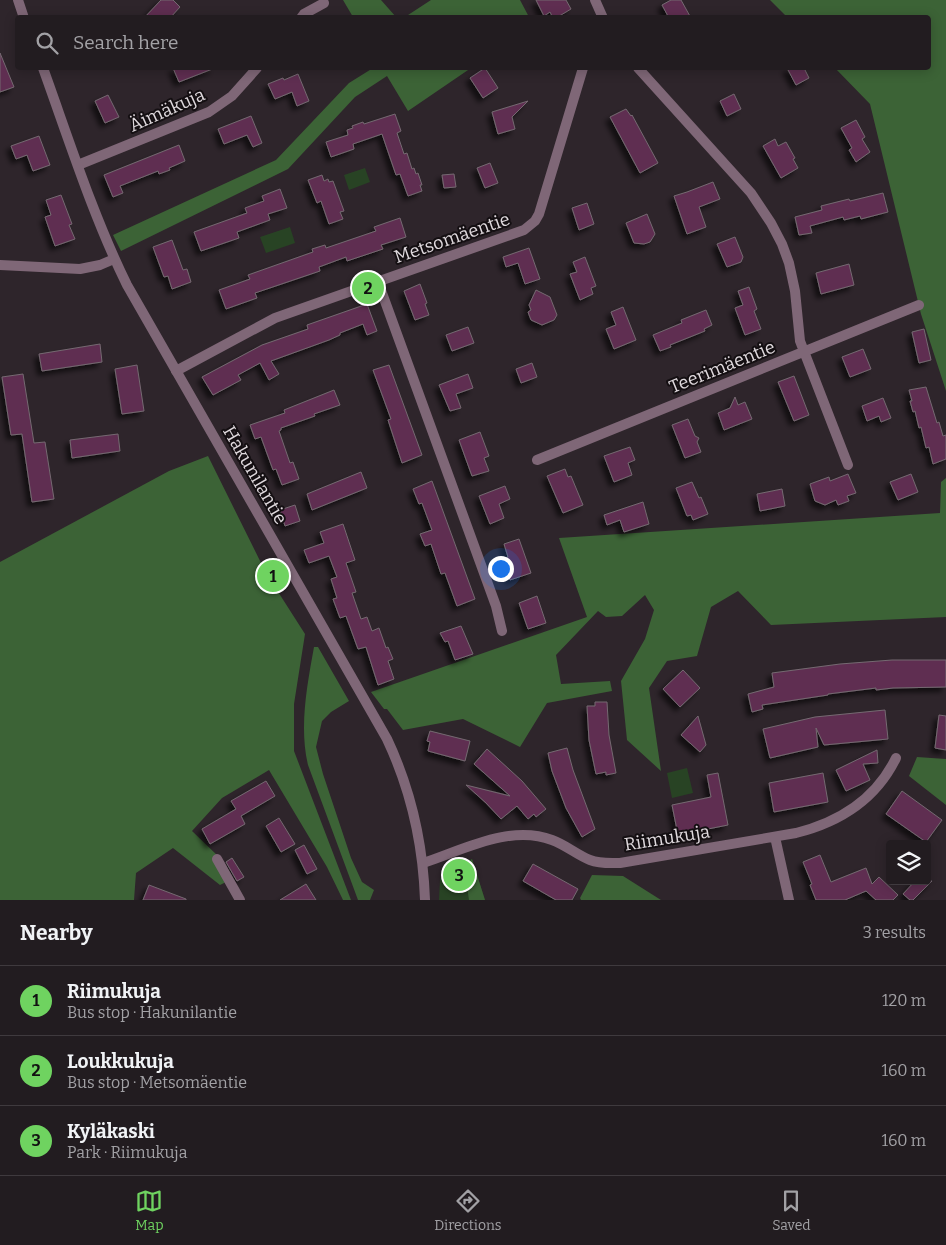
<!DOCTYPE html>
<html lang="en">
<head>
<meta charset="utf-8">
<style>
	body { margin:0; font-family:Bitter,serif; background:#2a2529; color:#f1f3f6 }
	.controls { position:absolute; right:15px; bottom:15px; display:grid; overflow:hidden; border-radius:5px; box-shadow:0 2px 12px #0003 }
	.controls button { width:45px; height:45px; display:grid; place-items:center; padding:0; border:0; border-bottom:1px solid #3f3a3e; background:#221c20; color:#f1f3f6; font:25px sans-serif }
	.you { position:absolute; left:500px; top:568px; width:18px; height:18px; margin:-12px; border:4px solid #fff; border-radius:50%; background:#1a73e8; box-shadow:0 0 0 8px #1a73e833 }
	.badge { display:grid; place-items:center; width:32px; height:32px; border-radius:50%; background:#6fd360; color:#111; font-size:16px; font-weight:700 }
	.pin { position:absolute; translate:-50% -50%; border:2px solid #fff; box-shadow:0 1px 5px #0006 }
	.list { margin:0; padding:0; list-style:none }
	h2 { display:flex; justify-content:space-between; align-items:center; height:65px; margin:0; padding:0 20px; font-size:21px }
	h2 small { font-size:16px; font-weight:400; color:#a2a1a5 }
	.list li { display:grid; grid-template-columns:32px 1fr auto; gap:15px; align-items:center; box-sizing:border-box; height:70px; padding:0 20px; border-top:1px solid #3f3a3e }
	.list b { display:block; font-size:19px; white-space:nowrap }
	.list p { margin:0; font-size:16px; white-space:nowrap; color:#a2a1a5 }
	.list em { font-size:16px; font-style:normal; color:#a2a1a5 }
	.icon { flex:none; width:28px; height:28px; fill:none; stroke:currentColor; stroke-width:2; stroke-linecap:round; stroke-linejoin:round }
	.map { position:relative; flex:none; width:946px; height:900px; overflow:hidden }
	.search { position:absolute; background:#221c20; box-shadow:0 2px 12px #0003; left:15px; right:15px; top:15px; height:55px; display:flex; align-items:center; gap:12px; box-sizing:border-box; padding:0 18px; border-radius:5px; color:#a2a1a5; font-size:19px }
	.sheet { height:275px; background:#221c20 }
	nav { display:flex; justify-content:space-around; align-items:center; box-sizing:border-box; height:70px; border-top:1px solid #3f3a3e; background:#221c20; font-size:14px; color:#a2a1a5 }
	nav a { display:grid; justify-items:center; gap:2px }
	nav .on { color:#6fd360 }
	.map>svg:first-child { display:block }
</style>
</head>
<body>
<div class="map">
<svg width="946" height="900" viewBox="0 0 946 900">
	<defs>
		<filter id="shadow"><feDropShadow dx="-4.5" dy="4.5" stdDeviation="2.5" flood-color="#0009"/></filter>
	</defs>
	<rect width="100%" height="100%" fill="#2e252b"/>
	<!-- green -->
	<path fill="#284324" d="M365 168 370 182 349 190 344 175Z
		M290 227 295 243 266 253 260 237Z
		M687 768 693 793 672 798 667 773Z
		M472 859 485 900H439L440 880 444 870Z"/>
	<!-- forest -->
	<path fill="#3c6336" d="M343 0H381L396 17H353Z
		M431 0H520L529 17H405Z
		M770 0H946V391L921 314 870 104 835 68H928V18L787 17Z
		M373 68H471L408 111 387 76 355 97 288 169 121 251 113 235 276 160 349 83Z
		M208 456 266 573 305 634 294 704V751L351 900H343L327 867 269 770 222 798 192 831 219 857 232 879 220 885 173 848 136 873 134 900H0V562L169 471Z
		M946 478V617L771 625 738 591 711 607 697 656 667 661 649 688 661 771 627 740 621 681 645 639 654 610 645 595 622 616 606 617 598 611 556 655 561 684 610 681 612 691 547 703 520 747 463 719 403 730 387 709H384L371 692 587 617 559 538 940 513 941 482Z
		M314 647H318L349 701 331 712 322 721 316 747 323 774 351 858 362 882 374 890 370 900H358L308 765C299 727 307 686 314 647Z
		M917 757 946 759V805L909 776Z
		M472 859 485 900H469L464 867Z
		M592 875 623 876 661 900H581L580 898Z"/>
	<!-- building -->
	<path fill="#5e2f51" stroke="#756971" filter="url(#shadow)" d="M161 0H173L180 7 170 18H144Z
		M536 0H566L571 9 556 18H553L550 12 544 16Z
		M671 0H681L691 18H669L662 5Z
		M0 53 14 87 0 92Z
		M173 68H215L179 82Z
		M485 68 498 88 483 98 470 78Z
		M787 68H804L809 78 796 85Z
		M298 74 309 101 297 106 292 92 275 99 268 84 283 78 284 80Z
		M734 94 741 109 727 116 720 101Z
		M108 95 119 117 105 123 95 101Z
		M528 101 512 117 515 129 498 134 492 112Z
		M626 109 631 116 632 115 658 163 640 173 610 117Z
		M395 114 401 131 397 133 404 154 407 153 412 169 414 168 416 174 418 173 422 185H420L422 191 408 196 400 174 396 175 382 134 353 144 354 149 331 157 326 142 348 135 347 130 353 128 352 126 363 122 364 124Z
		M251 116 262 143 253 147 247 135 224 144 218 129Z
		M856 120 865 137 862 139 870 152 856 162 849 150 852 148 841 128Z
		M39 136 50 165 33 171 27 155 16 159 11 146Z
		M775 139 778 146 786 142 795 158 793 159 798 168 781 178 763 146Z
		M179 145 185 161 169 168 170 170 159 174 158 171 120 186 123 193 113 197 104 175Z
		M490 163 498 183 485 188 477 168Z
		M454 174 456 187 444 188 442 175Z
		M322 175 324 181 328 179 329 182 333 181 344 211 340 212 343 219 329 224 321 201 317 203 308 180Z
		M713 182 720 199 699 207 706 227 687 234 674 196 687 192Z
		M280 189 287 208 268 214 270 220 237 232 239 238 201 251 194 232 247 213 245 208 264 201 262 196Z
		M883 193 888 212 861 219 860 216 844 220 843 217 810 226 812 233 799 235 795 217 822 210 821 206 849 199 850 201Z
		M61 195 72 224 69 225 75 239 55 246 45 217 51 215 46 200Z
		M587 203 594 224 579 230 572 208Z
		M647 214 655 234 650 242 644 244 634 243 626 223Z
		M400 218 406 237 381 245 383 249 347 261 346 257 319 267 320 271 255 293 257 298 226 309 219 290 250 279 248 275 313 252 312 249 325 245 326 248 376 231 374 227Z
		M735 237 743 257 741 262 727 267 717 244Z
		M172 240 183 270 187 269 191 282 172 289 168 276 164 277 153 247Z
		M529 248 540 279 525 284 518 263 506 267 503 257Z
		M585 257 596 286 591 288 593 294 580 300 570 274 577 272 573 262Z
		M849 264 854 285 821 294 816 273Z
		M420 284 427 303 425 304 429 315 415 320 404 291Z
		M749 287 757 309 754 311 761 329 745 335 735 308 743 305 738 291Z
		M536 290 550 297 557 315 554 320 542 325 531 320 528 312 531 310 529 305Z
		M367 304 377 331 367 335 363 324 340 333V335L329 340 271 361 279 374 269 380 260 363 238 375 241 380 213 395 202 377 262 345 308 329 307 325Z
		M623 307 636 340 614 349 606 329 616 325 611 312Z
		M706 310 712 325 704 329 705 331 670 345 671 347 660 351 653 335 682 323 681 320Z
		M468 327 474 343 452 351 446 335Z
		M924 329 931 360 919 363 912 332Z
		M100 344 102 362 42 371 39 354Z
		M863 349 871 369 850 377 842 357Z
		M532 363 537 377 521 383 516 369Z
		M137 365 144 411 122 414 115 369Z
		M389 365 422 455 402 463 388 420 391 419 373 370Z
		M23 374 34 443 45 442 54 499 32 502 22 434 11 435 2 377Z
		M468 374 473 388 456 394 461 408 450 411 439 385Z
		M794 376 809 415 794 421 778 382Z
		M926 387 937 423 939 422 943 436 946 435V459L933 464 929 447 926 448 921 427 919 428 915 411 913 412 910 401H912L909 390Z
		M334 390 340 405 314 414 315 416 281 428V430L279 431 290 463 293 462 299 479 282 485 276 469 273 470 261 437 255 439 250 425 285 413 284 410Z
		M735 397 738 405 745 402 752 419 724 430 718 413 730 408Z
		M883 398 891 418 881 422 879 416 867 421 862 406Z
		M688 419 695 436 699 438 697 442 701 452 685 458 672 425Z
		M480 432 489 456 484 458 489 471 472 476 459 440Z
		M118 434 120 451 72 458 70 440Z
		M630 447 635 460 628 463 632 475 614 482 604 456Z
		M565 469 568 477 571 476 583 505 563 513 547 476Z
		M361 472 367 488 312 510 307 494Z
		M848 474 856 493 847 496 849 501 838 505 836 500 825 505 815 501 810 484 829 477 830 481Z
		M911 474 918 492 898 500 890 482Z
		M432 481 475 599 457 606 445 573 441 574 431 544 425 546 420 534 432 530 422 503 419 504 413 489Z
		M692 482 699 498 701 497 708 514 693 520 691 515 687 516 676 488Z
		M505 486 510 499 499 504 504 518 490 524 479 496Z
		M782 489 785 506 760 511 757 494Z
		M643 502 649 524 624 532 620 520 607 525 604 515Z
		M295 505 300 521 285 526 280 510Z
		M343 524 355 560 346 563 356 592 352 593 361 619 367 617 372 631 379 628 386 648 388 647 393 659 388 661 394 679 378 685 366 647 358 649 346 616 340 618 333 599 337 598 331 579 337 577 329 556 309 563 304 550 324 543 320 532Z
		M519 539 531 573 510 580 503 559 508 557 504 544Z
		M537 596 546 623 528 629 519 603Z
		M461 626 473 654 455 660 448 641 445 642 440 633Z
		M892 660H946V687L893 688 876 690V688L828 694V695L762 705 763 709 752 712 748 694 774 687 772 673 840 664Z
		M683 670 700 688 680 707 663 689Z
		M595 702H607L609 735 616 773 606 775V772L596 774 589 740 587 706H595Z
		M885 710 888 739 824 745 816 728 818 747 770 758 763 729 815 717Z
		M939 715 946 716V750L935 748Z
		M698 716 706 745 700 752 681 735Z
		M430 731 470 741 465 761 428 751 430 742 427 741Z
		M567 748 573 770 595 829 582 837 566 808 552 771 548 753Z
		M487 749 522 781 546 809 536 817 534 814 528 819 517 806 501 819 486 803 466 785 510 796 474 764Z
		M877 750 878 763 863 764 870 780 846 791 836 770Z
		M718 773 728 825 678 835 672 805 711 797 707 775Z
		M823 773 828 802 774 812 769 783Z
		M266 781 275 796 241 816 245 824 210 844 202 829 236 809 231 801Z
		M902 791 942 820 926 842 886 814Z
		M279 818 295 844 281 852 266 826Z
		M304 845 317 869 307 874 295 850Z
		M820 855 831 882 866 868 872 884 879 877 898 895 893 900H876L866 891 845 900H816L810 885 812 884 803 862Z
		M232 858 244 877 237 881 226 862Z
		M533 864 578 889 572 900H556L523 881Z
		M915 881H932L913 900H910L903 894Z
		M306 884 316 900H280Z
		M149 885 186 899V900H143Z"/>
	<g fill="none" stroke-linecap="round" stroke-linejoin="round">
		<!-- minor -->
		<path stroke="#7f6777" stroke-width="10" d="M595 0 603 18
			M301 18 304 14 324 3
			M638 68 751 193 771 223 782 244 789 263 795 291 800 341 848 465
			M78 165 209 112 232 96 257 68
			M0 265 80 269 100 265 114 259
			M378 282 496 606 502 631
			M176 371 275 318 524 230 535 221 539 214 583 68
			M537 460 919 305
			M775 837 789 900
			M217 859 240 900
			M423 863C463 850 510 824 552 840 566 845 577 855 590 860 600 864 610 863 620 863L796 833C840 822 876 799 896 758"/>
		<!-- tertiary -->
		<path stroke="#7f6777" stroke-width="10" d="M18 0 24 18
			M43 68C69 140 93 216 127 285L387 739C411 790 423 843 425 900"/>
	</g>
	<g text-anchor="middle" stroke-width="4" stroke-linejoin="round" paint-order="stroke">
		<!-- street labels -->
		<g font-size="18" fill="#e0dade" stroke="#140f12">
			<text transform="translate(167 110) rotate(-24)" y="6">Äimäkuja</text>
			<text transform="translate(452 238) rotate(-19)" y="6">Metsomäentie</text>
			<text transform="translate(722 367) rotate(-22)" y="6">Teerimäentie</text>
			<text transform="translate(255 475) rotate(60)" y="6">Hakunilantie</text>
			<text transform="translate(667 838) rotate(-9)" y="6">Riimukuja</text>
		</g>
	</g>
</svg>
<div class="controls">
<button><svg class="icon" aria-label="layers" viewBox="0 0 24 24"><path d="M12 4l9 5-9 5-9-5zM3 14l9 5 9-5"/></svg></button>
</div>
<div class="you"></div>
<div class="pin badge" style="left:273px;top:576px">1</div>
<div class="pin badge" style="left:368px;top:288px">2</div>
<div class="pin badge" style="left:459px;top:875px">3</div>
<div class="search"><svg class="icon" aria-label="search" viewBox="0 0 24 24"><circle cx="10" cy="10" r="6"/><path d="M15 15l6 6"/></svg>Search here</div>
</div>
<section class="sheet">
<h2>Nearby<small>3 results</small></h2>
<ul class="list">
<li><span class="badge">1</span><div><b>Riimukuja</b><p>Bus stop · Hakunilantie</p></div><em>120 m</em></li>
<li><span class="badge">2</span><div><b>Loukkukuja</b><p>Bus stop · Metsomäentie</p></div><em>160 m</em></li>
<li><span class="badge">3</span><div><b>Kyläkaski</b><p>Park · Riimukuja</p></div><em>160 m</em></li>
</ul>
</section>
<nav>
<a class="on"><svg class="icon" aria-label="map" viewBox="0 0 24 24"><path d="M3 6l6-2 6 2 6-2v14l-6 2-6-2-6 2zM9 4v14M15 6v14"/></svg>Map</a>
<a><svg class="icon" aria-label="directions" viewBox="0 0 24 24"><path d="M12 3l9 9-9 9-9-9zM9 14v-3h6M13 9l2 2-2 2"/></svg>Directions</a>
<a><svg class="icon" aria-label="saved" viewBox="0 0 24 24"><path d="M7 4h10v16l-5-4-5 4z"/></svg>Saved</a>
</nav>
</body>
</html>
